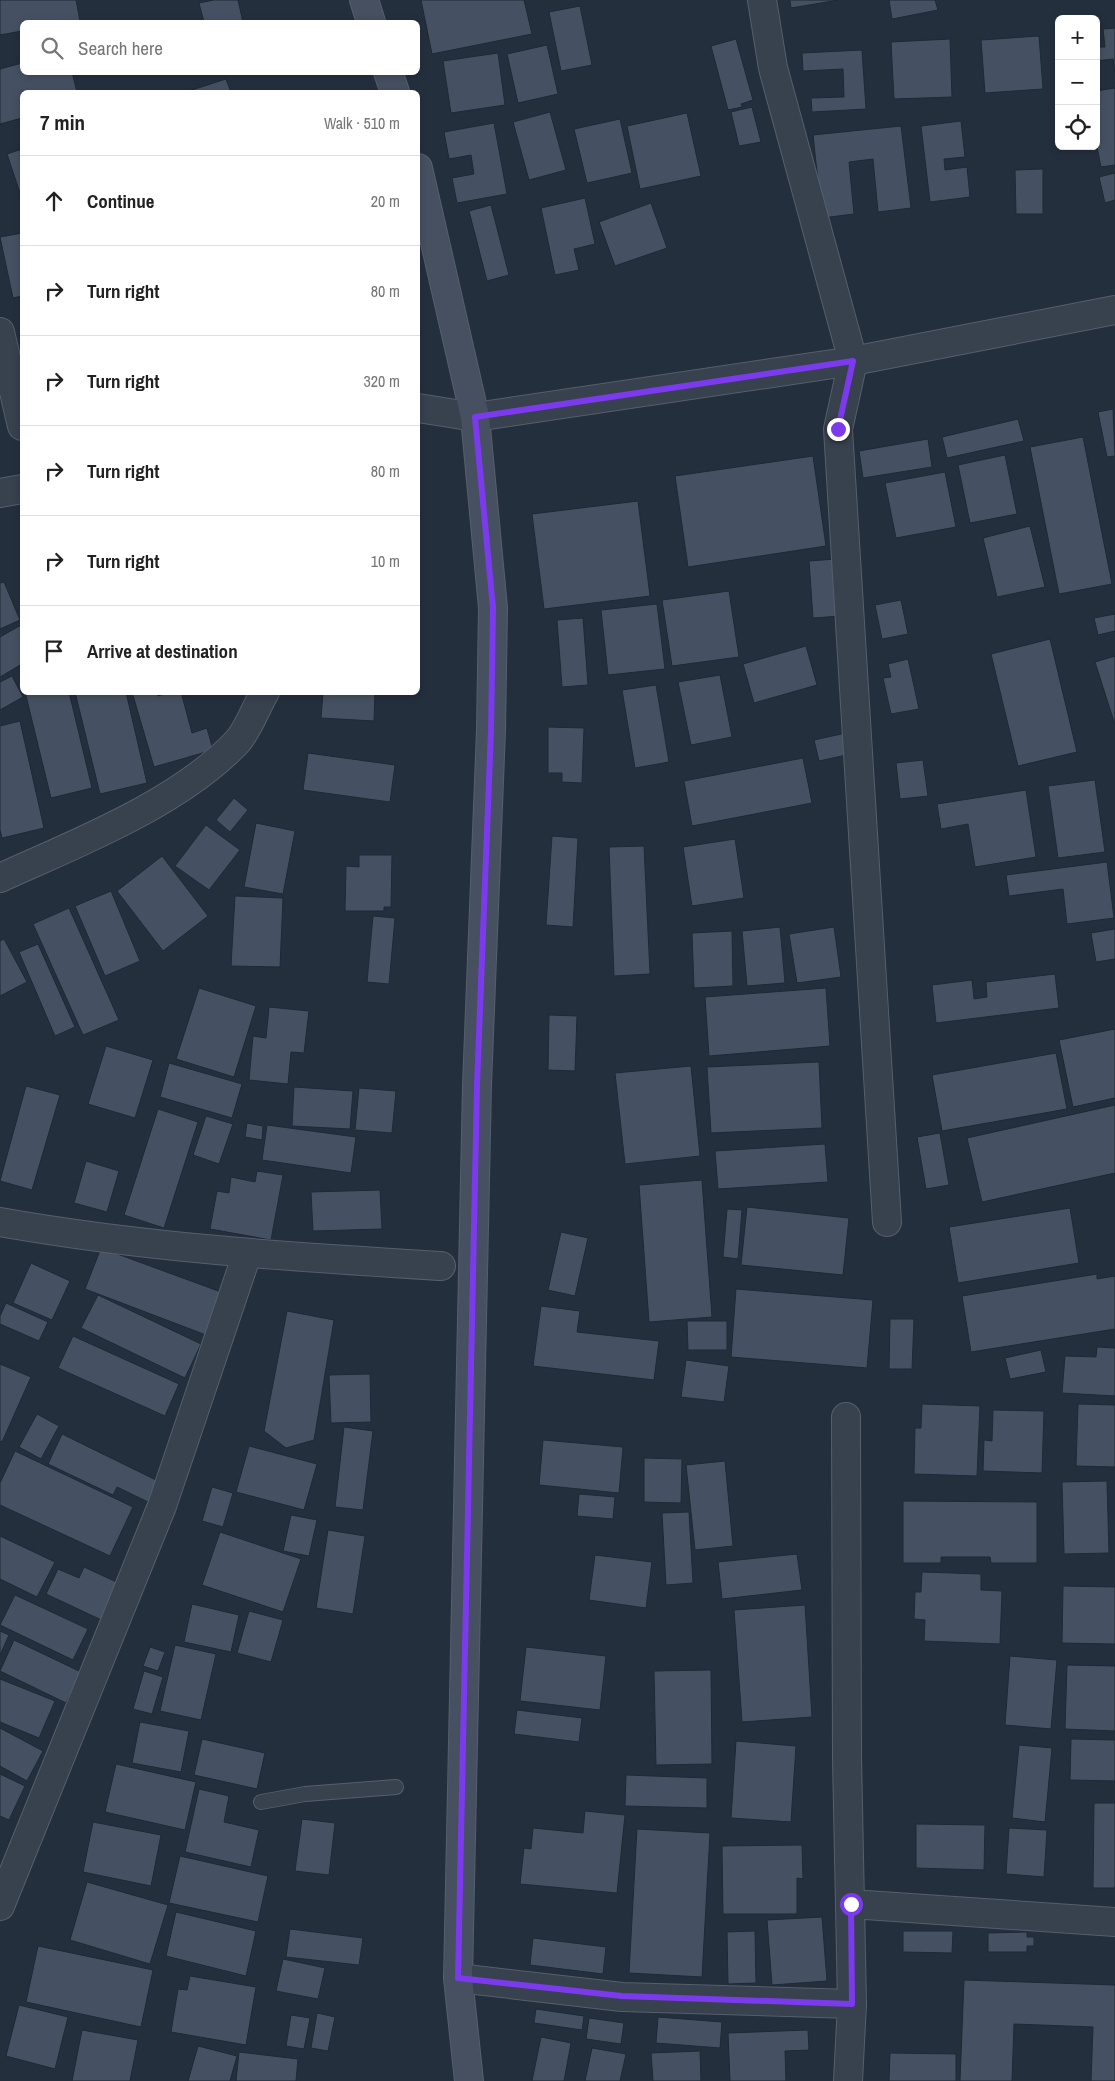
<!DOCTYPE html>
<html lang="en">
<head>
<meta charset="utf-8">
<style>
	body { margin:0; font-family:"Archivo Narrow",sans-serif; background:#f6f6f6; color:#222 }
	.controls { position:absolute; right:15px; top:15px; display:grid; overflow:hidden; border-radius:8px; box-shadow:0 2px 8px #0003 }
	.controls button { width:45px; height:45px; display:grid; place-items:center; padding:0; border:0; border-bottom:1px solid #e0e0e0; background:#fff; color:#222; font:25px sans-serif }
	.stop { position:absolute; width:15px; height:15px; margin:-11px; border:4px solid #7c3aed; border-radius:50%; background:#fff }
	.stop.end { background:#7c3aed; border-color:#fff; box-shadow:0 1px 5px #0008 }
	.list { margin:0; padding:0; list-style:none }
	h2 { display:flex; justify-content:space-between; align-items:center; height:65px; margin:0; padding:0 20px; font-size:21px }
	h2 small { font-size:16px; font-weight:400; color:#767676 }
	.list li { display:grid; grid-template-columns:32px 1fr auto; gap:15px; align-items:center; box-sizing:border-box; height:90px; padding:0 20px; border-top:1px solid #e0e0e0 }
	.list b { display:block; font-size:19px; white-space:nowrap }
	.list em { font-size:16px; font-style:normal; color:#767676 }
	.icon { flex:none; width:28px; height:28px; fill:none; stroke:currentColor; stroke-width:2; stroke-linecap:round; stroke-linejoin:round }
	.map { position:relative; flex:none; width:1115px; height:2081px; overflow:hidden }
	.search { position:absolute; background:#fff; box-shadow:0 2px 8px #0003; left:20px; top:20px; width:400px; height:55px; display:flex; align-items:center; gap:12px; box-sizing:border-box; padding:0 18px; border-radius:8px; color:#767676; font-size:19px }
	.panel { position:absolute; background:#fff; box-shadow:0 2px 8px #0003; left:20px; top:90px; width:400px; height:605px; border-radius:8px }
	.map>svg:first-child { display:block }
</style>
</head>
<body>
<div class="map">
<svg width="1115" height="2081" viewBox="0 0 1115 2081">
	<rect width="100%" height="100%" fill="#242f3e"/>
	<!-- building -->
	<path fill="#455162" stroke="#1f2835" d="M0 0H76L80 21 22 22V31L0 35Z
		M214 0H238L243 22H204L199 3Z
		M421 0H524L532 34 432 54Z
		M790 0H839L791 8Z
		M889 0H935L938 10 892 19Z
		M580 6 592 65 561 71 549 12Z
		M1115 28V72L1113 59 1096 61V47H1105L1103 29Z
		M1039 36 1043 89 985 93 981 40Z
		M736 39 753 100 741 104 742 107 728 110 711 46Z
		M950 39 952 97 894 99 891 42Z
		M547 45 558 94 518 103 507 54Z
		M862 50 866 109 812 112 811 98 844 97 843 69 803 71 802 53Z
		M498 53 505 105 451 113 443 61Z
		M22 63V72H72L77 92H22V118L0 124V69Z
		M226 79 231 92H186Z
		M1115 88V165L1101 167 1096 142V91Z
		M752 107 761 142 739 146 731 112Z
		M550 112 566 170 529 180 513 122Z
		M687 113 701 176 640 189 627 126Z
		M620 119 632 173 587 183 574 129Z
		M961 121 965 157 944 159 945 170 967 167 970 197 930 202 921 126Z
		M494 123 507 194 457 203 452 178 474 174 471 155 449 159 444 132Z
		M901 126 911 208 878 212 873 159 849 162 854 214 822 218 813 135Z
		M22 149V199L7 154Z
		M1043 169V214H1016L1015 170Z
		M1115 173V200L1105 203 1099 177Z
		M585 198 595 244 574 249 579 270 555 275 541 208Z
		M651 203 667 248 615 266 599 222Z
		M491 205 509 275 487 281 469 211Z
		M22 233V296L13 298 0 237Z
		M1113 409 1115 456 1107 457 1098 412Z
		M1018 419 1024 441 947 458 942 437Z
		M1083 437 1112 584 1059 594 1030 447Z
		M928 439 932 467 863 478 859 451Z
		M1005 455 1017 514 970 523 958 465Z
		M813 456 826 546 688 567 675 476Z
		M945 472 956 527 896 538 885 483Z
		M638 501 650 596 544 609 532 514Z
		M1030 526 1045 587 997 597 983 538Z
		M836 559 841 616 813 618 809 561Z
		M4 582 20 620 0 629V583Z
		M729 591 739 657 672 666 662 600Z
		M901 600 908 634 882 639 875 605Z
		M657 604 665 669 608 675 601 610Z
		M1115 614V631L1098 635 1094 618Z
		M583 618 588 685 562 687 557 620Z
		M21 625 22 628V664L0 677V637Z
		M1050 639 1077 752 1018 766 991 654Z
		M806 646 817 685 754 703 743 664Z
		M1115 656V725L1095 662Z
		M908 659 919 709 891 714 883 678 891 677 888 664Z
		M720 675 732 737 691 745 678 682Z
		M12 676 23 697 0 710V682Z
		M656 685 669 762 635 768 622 690Z
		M25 692H69L92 788 51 798Z
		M75 692H126L147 783 100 794Z
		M132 692H156L158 696 171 692H181L192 733 207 728 213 750 154 767Z
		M323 692H375L374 721 321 718Z
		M20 721 44 828 2 838 0 830V726Z
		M548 727 584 728 582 783 562 782V773H548Z
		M846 733 851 754 819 761 814 740Z
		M308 753 395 765 390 802 303 790Z
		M803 758 812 803 692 826 684 781Z
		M923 760 928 796 900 799 896 763Z
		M1095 780 1105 852 1058 858 1048 786Z
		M1026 790 1036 857 975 867 968 824 941 829 937 804Z
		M234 798 248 810 230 832 216 820Z
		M256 823 295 831 283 894 244 887Z
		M206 825 240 850 209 890 175 866Z
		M552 836 578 838 573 927 546 925Z
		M735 839 744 898 692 906 683 847Z
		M644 846 650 974 614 976 609 847Z
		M359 855H392L391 907H384V911H345L346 866 359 867Z
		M162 856 208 916 163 951 117 891Z
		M1107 862 1114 918 1067 924 1063 889 1009 896 1006 875Z
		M111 891 140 961 105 976 75 906Z
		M235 896 283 898 280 967 231 966Z
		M69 908 119 1020 83 1035 33 924Z
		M373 916 395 918 389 984 367 982Z
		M780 927 785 983 747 986 742 931Z
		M834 927 841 977 797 983 789 934Z
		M1115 929V959L1096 962 1091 933Z
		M732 931 733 986 694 988 692 933Z
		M4 939 27 982 0 996V941Z
		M38 944 75 1027 55 1036 19 952Z
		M1055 974 1059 1008 936 1023 932 985 972 980 974 999 987 997 986 982Z
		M199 988 256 1006 234 1077 176 1059Z
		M826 988 830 1046 709 1056 705 997Z
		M269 1007 309 1011 304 1053 291 1052 288 1084 249 1080 253 1036 266 1038Z
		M549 1015 577 1016 575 1071 548 1070Z
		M1115 1029V1098L1073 1107 1059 1040Z
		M106 1046 153 1060 135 1118 88 1104Z
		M1056 1053 1067 1109 942 1131 932 1075Z
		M819 1062 822 1128 711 1133 707 1067Z
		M169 1063 242 1084 232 1118 160 1097Z
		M691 1066 700 1156 625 1164 615 1073Z
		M26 1086 60 1095 32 1190 0 1181Z
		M294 1087 353 1091 350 1129 292 1126Z
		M359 1088 396 1091 392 1133 355 1130Z
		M1115 1105V1173L982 1202 967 1138Z
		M158 1109 198 1122 164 1228 124 1215Z
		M206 1116 233 1124 219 1164 193 1155Z
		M247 1123 263 1126 262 1140 245 1137Z
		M267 1125 356 1137 351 1173 262 1160Z
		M940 1133 949 1185 926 1189 917 1137Z
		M825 1144 828 1182 718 1189 715 1151Z
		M86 1161 119 1171 107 1212 74 1203Z
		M257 1171 283 1175 271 1240 210 1229 217 1191 229 1193 231 1177 255 1182Z
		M702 1180 712 1317 649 1322 639 1185Z
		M380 1190 382 1229 313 1231 311 1192Z
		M747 1207 849 1218 843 1275 741 1265Z
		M1070 1208 1079 1263 958 1283 949 1227Z
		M727 1209 742 1210 738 1259 723 1257Z
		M561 1232 588 1238 575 1296 548 1290Z
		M101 1248 221 1292 206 1335 85 1289Z
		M31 1263 70 1281 52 1320 13 1303Z
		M1097 1274V1279L1115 1276V1329L971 1352 962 1296Z
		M736 1289 873 1300 867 1368 731 1357Z
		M98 1295 201 1344 185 1378 81 1328Z
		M6 1303 48 1322 39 1341 0 1324V1316Z
		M541 1306 580 1311 577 1332 659 1341 654 1380 533 1366Z
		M287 1311 334 1320 314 1440 286 1448 264 1431Z
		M890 1319H914L912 1369H889Z
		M687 1321H727V1350H688Z
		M73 1336 179 1384 165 1416 58 1368Z
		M1097 1347 1115 1348V1396L1062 1393 1065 1356 1096 1357Z
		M1041 1350 1046 1372 1010 1379 1005 1358Z
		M686 1360 729 1366 724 1402 681 1397Z
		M0 1364 31 1377 2 1442 0 1441Z
		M370 1374 371 1422 331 1423 329 1375Z
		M922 1404 980 1406 977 1476 914 1474 915 1428H921Z
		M1078 1404 1115 1405V1467L1076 1466Z
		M993 1410 1044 1411 1042 1473 983 1471 984 1440 992 1441Z
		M37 1414 59 1426 41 1459 19 1447Z
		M344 1427 373 1431 363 1510 335 1507Z
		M62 1434 158 1481 148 1502 117 1487 113 1495 48 1464Z
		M543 1440 623 1447 619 1493 539 1485Z
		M249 1446 317 1464 304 1510 236 1492Z
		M15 1451 133 1507 110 1556 0 1505V1483Z
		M644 1458 682 1459 681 1503 644 1502Z
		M725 1461 733 1546 695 1550 686 1465Z
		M1107 1481 1109 1553 1064 1554 1062 1482Z
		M212 1487 233 1493 223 1527 202 1521Z
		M579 1494 615 1497 613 1519 577 1516Z
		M903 1501 1037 1502V1563H991L990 1557H941V1563H903Z
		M689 1512 693 1583 666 1585 662 1513Z
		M291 1515 317 1520 309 1556 283 1551Z
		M328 1530 365 1536 353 1614 316 1608Z
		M220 1532 301 1559 283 1612 202 1585Z
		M0 1536 55 1562 37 1597 0 1579Z
		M797 1554 802 1590 722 1599 718 1562Z
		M595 1555 652 1562 646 1608 589 1600Z
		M84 1567 125 1586 108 1623 46 1594 58 1569 79 1578Z
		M922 1572 981 1574V1590L1002 1591 1000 1644 924 1641 925 1620 914 1619 915 1592H921Z
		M1063 1586 1115 1587V1644L1062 1643Z
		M15 1595 88 1629 73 1660 0 1625Z
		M192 1604 239 1615 231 1652 184 1642Z
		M805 1605 812 1717 742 1722 734 1610Z
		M249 1611 283 1620 271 1662 237 1653Z
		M0 1631 9 1635 0 1655Z
		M14 1640 81 1672 66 1703 0 1671Z
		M175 1645 216 1654 201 1720 160 1711Z
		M150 1647 165 1652 158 1671 143 1666Z
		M526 1647 606 1656 600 1710 520 1701Z
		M1010 1656 1057 1660 1051 1729 1005 1725Z
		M1067 1665 1115 1666V1731L1065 1729Z
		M711 1670 712 1764 656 1765 654 1671Z
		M144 1671 163 1677 152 1714 133 1709Z
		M0 1679 55 1701 39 1738 0 1722Z
		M517 1710 582 1718 579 1742 514 1734Z
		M140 1722 189 1731 181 1772 132 1763Z
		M0 1728 43 1751 27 1781 0 1766Z
		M202 1739 265 1753 257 1789 194 1775Z
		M1071 1739 1115 1740V1781L1070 1780Z
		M736 1741 796 1746 791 1822 731 1818Z
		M1019 1745 1052 1748 1045 1822 1012 1818Z
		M116 1764 196 1782 185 1830 105 1812Z
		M0 1774 25 1786 9 1820 0 1816Z
		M626 1775 707 1778V1808L625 1806Z
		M199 1789 229 1796 224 1822 259 1830 251 1867 185 1852Z
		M1094 1803H1115V1888H1093Z
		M585 1811 625 1815 617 1893 520 1884 524 1848 531 1849 533 1828 583 1833Z
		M302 1819 335 1823 329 1875 295 1871Z
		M93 1822 161 1835 151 1886 83 1872Z
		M916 1824 985 1825 984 1870 916 1868Z
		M1009 1828 1047 1830 1044 1877 1006 1874Z
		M637 1829 710 1833 702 1977 629 1973Z
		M802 1845 803 1879 797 1878V1914H723L722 1846Z
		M180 1856 268 1876 258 1922 169 1903Z
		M87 1882 168 1905 150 1964 70 1940Z
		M176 1912 256 1931 246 1976 166 1956Z
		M822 1917 827 1981 772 1985 767 1920Z
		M290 1929 363 1938 359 1965 286 1957Z
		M755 1931 756 1983 728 1984 727 1932Z
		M903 1931H953L952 1953 903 1952Z
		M1027 1932V1937H1034V1946H1027V1952H988V1933Z
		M533 1938 606 1947 603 1974 530 1965Z
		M38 1946 153 1970 141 2027 26 2002Z
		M283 1959 325 1968 318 1999 276 1991Z
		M190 1976 256 1987 246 2045 171 2032 178 1989 187 1990Z
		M964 1980 1115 1985V2081H1091L1093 2027 1014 2024 1012 2081H960Z
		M19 2005 68 2017 55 2069 6 2056Z
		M536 2009 584 2016 582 2030 534 2023Z
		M317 2013 335 2017 328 2051 311 2048Z
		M291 2015 310 2018 304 2049 286 2046Z
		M658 2017 722 2022 720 2048 656 2043Z
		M589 2018 624 2023 621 2044 586 2039Z
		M82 2030 138 2040 130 2081H72Z
		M808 2030 809 2050 785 2051 786 2081H730L728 2033Z
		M541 2037 571 2043 564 2081H532Z
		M198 2046 237 2056 230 2081H188Z
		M592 2048 626 2054 620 2081H585Z
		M700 2051 701 2081H653L651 2053Z
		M239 2052 298 2059 296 2081H236Z
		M890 2053 956 2054V2081H889Z"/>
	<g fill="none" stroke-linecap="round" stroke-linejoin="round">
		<defs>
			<path id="lane" d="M261 1802 305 1794 396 1787"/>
			<path id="street" d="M762 0 773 68 853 361 838 429 887 1222
				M0 332 22 426
				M418 408 475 417 853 361 1115 310
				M0 493 22 489
				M0 878C77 843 178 804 237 742 248 730 256 707 265 692
				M0 1222C146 1248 294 1257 441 1266
				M846 1417 847 1758 852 2004 848 2081
				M851 1904 1115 1922
				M0 1906 162 1506 247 1254
				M458 1978 622 1997 852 2004"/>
			<path id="secondary" d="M364 0 371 22
				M388 72 395 92
				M418 168 475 417 493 608 491 730 477 1085 458 1978 469 2081"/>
		</defs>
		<!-- lane casing -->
		<use href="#lane" stroke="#565f6c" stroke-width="16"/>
		<!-- street casing -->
		<use href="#street" stroke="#565f6c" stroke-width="30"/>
		<!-- secondary casing -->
		<use href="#secondary" stroke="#565f6c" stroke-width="30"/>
		<!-- lane -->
		<use href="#lane" stroke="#38414e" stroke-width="14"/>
		<!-- street -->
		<use href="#street" stroke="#38414e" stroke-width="28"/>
		<!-- secondary -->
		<use href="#secondary" stroke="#465061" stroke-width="28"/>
	</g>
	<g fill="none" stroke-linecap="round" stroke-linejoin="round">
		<!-- route -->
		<path stroke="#7c3aed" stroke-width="6" d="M838 429 853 361 475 417 493 608 491 730 477 1085 458 1978 622 1996 852 2004 851 1904"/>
	</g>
</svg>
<div class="controls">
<button>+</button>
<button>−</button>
<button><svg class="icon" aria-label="locate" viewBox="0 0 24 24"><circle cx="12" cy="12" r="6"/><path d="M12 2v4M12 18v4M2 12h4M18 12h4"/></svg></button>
</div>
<div class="stop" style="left:851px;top:1904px"></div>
<div class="stop end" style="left:838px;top:429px"></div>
<div class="search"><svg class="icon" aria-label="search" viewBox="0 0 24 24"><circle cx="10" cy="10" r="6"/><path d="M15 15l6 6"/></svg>Search here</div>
<section class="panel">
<h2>7 min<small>Walk · 510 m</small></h2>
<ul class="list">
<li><svg class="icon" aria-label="ahead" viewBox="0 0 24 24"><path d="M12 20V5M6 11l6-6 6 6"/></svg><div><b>Continue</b></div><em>20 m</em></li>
<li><svg class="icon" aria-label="right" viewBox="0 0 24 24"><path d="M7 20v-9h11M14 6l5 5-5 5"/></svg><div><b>Turn right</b></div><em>80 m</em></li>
<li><svg class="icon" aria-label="right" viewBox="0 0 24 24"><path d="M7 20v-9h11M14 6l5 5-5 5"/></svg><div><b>Turn right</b></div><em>320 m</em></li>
<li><svg class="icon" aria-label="right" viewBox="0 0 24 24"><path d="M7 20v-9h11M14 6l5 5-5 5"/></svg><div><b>Turn right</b></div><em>80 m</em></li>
<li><svg class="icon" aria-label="right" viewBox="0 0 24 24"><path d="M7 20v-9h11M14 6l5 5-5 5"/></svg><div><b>Turn right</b></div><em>10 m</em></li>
<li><svg class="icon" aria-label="arrive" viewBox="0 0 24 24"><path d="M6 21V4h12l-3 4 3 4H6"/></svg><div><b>Arrive at destination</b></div></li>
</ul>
</section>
</div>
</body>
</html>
